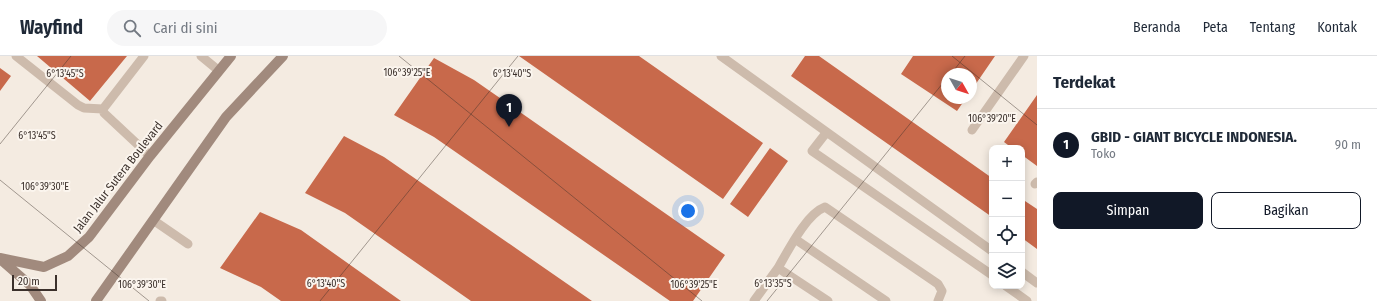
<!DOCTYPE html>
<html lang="id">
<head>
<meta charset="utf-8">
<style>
	body { margin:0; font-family:"Fira Sans Condensed",sans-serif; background:#f6f6f7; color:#1f2937 }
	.controls { position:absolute; right:12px; bottom:12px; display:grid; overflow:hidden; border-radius:8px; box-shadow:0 2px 10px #0003 }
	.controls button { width:36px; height:36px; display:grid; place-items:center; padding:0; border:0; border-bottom:1px solid #e0e1e3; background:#fff; color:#1f2937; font:20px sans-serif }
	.compass { position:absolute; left:941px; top:12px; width:36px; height:36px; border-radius:50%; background:#fff; box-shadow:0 2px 10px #0003; rotate:129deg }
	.scale { position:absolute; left:12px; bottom:10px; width:45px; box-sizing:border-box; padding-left:4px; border:2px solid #3b302b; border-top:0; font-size:11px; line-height:14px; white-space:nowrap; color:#3b302b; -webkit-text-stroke:3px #fbf5ee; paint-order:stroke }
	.you { position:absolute; left:688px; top:155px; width:14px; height:14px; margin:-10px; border:3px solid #fff; border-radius:50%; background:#1a73e8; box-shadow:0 0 0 6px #1a73e833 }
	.badge { display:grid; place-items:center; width:26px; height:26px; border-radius:50%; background:#111827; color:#fff; font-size:13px; font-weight:700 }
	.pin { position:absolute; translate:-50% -33px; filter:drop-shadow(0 1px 2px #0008) }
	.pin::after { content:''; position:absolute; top:21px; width:14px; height:12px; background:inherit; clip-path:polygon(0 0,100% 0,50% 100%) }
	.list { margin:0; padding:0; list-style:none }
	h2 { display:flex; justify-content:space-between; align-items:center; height:52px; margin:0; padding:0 16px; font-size:17px }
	h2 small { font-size:13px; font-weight:400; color:#747a83 }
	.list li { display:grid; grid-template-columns:26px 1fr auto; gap:12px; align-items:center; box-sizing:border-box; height:72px; padding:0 16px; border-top:1px solid #e0e1e3 }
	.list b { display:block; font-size:15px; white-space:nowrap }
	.list p { margin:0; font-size:13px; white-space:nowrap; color:#747a83 }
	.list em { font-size:13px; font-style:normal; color:#747a83 }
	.actions { display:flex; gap:8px; padding:12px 16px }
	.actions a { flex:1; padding:9px 0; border:1px solid #111827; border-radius:8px; text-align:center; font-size:14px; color:#111827 }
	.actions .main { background:#111827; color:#fff }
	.icon { flex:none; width:22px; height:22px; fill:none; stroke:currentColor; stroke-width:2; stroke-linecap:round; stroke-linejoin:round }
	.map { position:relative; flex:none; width:1037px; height:245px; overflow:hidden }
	header { display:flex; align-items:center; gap:24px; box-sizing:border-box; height:56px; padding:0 20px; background:#fff; border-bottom:1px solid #e0e1e3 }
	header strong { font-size:19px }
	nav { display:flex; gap:22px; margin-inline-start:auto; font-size:14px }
	.search { width:280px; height:36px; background:#f6f6f7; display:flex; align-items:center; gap:10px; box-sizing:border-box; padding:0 14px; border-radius:22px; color:#747a83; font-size:15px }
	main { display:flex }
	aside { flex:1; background:#fff }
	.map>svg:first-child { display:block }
</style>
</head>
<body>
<header>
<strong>Wayfind</strong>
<div class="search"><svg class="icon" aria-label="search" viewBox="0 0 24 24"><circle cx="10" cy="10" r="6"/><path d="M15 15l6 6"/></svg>Cari di sini</div>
<nav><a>Beranda</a><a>Peta</a><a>Tentang</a><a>Kontak</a></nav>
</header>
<main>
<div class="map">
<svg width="1037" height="245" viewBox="0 0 1037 245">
	<rect width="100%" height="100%" fill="#f4ebe1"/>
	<!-- building -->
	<path fill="#c8694b" d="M37 0H127L90 45Z
		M519 0H639L763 87 723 143Z
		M805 0H819L992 122V161L791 20Z
		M913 0H995L971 35V18H947V42H966L957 55 901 18Z
		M434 2 474 24 725 199 693 245H670L434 81 394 59Z
		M0 12 11 20 0 35Z
		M1037 39V110L1022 99V92H1012L1004 86Z
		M344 80 384 101 592 245H471L345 157 305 137Z
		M770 92 788 105 748 161 730 148Z
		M1022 143 1037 153V193L1022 182Z
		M260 156 301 174 401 245H281L261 231 220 212Z"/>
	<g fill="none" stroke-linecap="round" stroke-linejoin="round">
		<!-- service -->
		<path stroke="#cdbbac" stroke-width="9" d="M16 0 78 49 84 52 103 53
			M144 0 103 53 104 57 150 100
			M201 0 218 14
			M721 0 992 195
			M972 74 1024 0
			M826 77 812 95 992 219
			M1035 128 1037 126
			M153 164 188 188
			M795 183 886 245
			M778 212C788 195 806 158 825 151L938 228 942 235 938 245
			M1022 216 1037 227
			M1006 230 1027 245
			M160 245H162
			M754 245 778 212 828 245"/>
		<!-- secondary -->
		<path stroke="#a18a7d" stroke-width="10" d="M0 202 44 211 68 200 89 181 150 100 231 0
			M0 203 30 229 41 245
			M96 245 226 61 283 0"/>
	</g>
	<!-- ticks -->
	<path fill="none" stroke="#3b302b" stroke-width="1" stroke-opacity="0.45" d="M399 0 702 245M952 0 1037 69M951 18 965 0M0 88 71 0M0 124 149 245M320 245 518 0M767 245 947 22"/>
	<g text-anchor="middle" stroke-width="4" stroke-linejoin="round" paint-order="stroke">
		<!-- street labels -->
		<g font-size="12" fill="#3b302b" stroke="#fbf5ee">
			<text transform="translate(118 121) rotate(-52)" y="4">Jalan Jalur Sutera Boulevard</text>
		</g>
	</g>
	<g font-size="10" text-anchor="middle" fill="#3b302b" stroke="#fbf5ee" stroke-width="4" stroke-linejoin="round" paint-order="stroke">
		<text x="407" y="20">106°39'25"E</text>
		<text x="65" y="21">6°13'45"S</text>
		<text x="512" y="21">6°13'40"S</text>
		<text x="992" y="66">106°39'20"E</text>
		<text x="37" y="83">6°13'45"S</text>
		<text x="45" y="134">106°39'30"E</text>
		<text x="326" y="231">6°13'40"S</text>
		<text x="773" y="231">6°13'35"S</text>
		<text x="142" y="232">106°39'30"E</text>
		<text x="694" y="232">106°39'25"E</text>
	</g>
</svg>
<div class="controls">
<button>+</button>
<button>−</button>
<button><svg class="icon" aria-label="locate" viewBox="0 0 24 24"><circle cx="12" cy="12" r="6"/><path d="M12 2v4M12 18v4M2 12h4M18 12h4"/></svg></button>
<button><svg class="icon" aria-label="layers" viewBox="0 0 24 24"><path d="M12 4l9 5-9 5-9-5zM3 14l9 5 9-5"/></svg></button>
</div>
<svg class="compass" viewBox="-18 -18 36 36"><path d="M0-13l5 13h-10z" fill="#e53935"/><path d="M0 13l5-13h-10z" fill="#747a83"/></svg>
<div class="scale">20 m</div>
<div class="you"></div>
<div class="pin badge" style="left:509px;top:71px">1</div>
</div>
<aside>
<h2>Terdekat<small></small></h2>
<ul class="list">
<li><span class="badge">1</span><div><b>GBID - GIANT BICYCLE INDONESIA.</b><p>Toko</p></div><em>90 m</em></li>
</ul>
<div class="actions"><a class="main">Simpan</a><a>Bagikan</a></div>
</aside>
</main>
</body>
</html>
